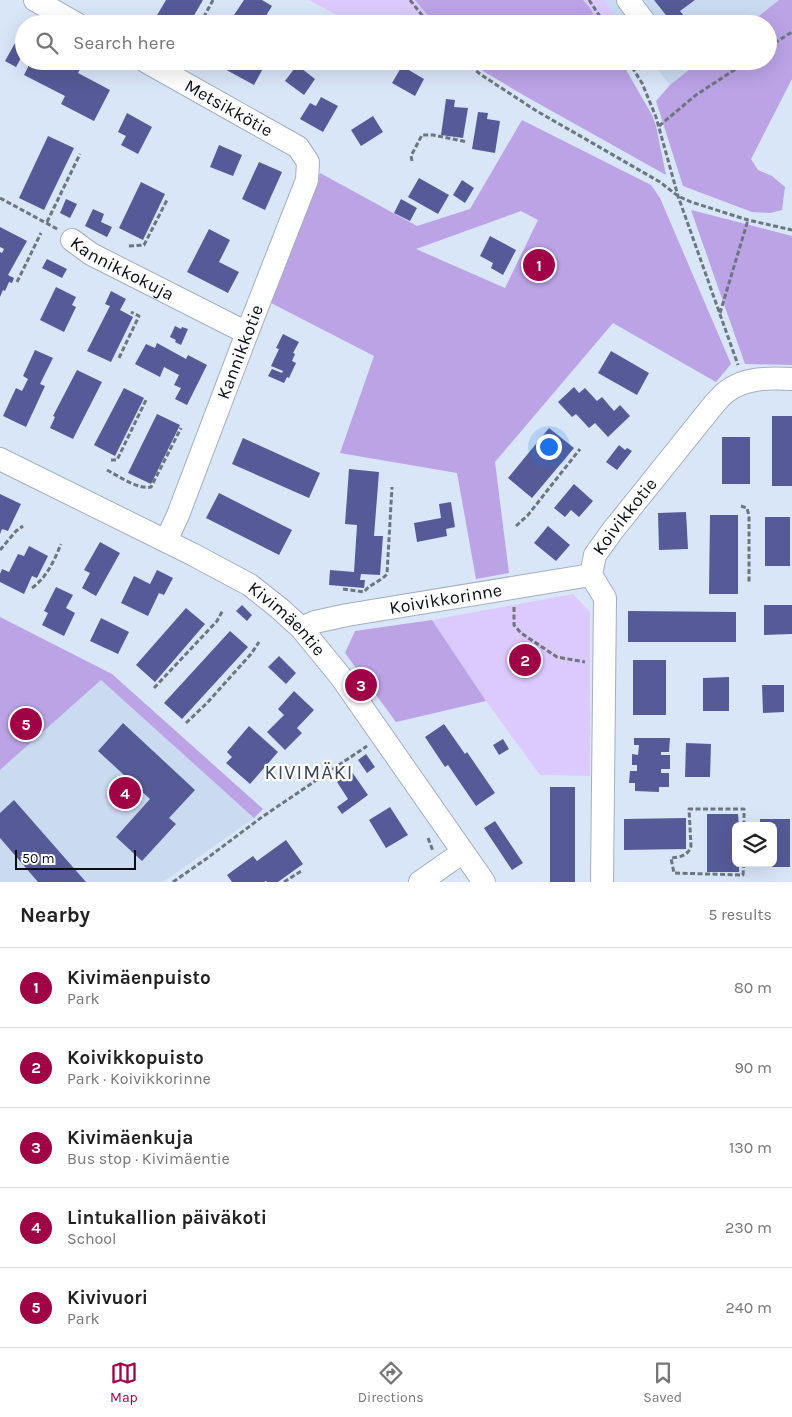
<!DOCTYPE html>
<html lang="en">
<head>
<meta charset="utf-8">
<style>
	body { margin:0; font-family:Karla,sans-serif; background:#f2f2f2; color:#222 }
	.controls { position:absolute; right:15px; bottom:15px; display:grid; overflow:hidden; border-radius:8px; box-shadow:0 5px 20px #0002 }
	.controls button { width:45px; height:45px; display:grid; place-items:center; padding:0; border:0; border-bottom:1px solid #e0e0e0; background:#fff; color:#222; font:25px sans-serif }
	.scale { position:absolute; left:15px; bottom:12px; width:121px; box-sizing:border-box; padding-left:5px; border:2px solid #0a0e14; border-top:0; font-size:14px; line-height:18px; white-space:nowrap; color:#0a0e14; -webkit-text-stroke:4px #fff; paint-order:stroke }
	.you { position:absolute; left:548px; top:446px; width:18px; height:18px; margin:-12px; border:4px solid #fff; border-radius:50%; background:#1a73e8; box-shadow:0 0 0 8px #1a73e833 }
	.badge { display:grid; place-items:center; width:32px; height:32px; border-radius:50%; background:#9f0346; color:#fff; font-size:16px; font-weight:700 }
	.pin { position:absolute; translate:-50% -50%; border:2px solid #fff; box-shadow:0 1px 5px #0006 }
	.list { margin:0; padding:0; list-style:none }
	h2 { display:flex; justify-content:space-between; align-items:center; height:65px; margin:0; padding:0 20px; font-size:21px }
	h2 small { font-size:16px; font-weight:400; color:#767676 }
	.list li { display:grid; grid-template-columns:32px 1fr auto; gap:15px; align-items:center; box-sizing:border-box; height:80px; padding:0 20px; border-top:1px solid #e0e0e0 }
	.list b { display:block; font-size:19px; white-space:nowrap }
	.list p { margin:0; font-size:16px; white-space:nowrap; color:#767676 }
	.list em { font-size:16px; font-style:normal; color:#767676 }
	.icon { flex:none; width:28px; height:28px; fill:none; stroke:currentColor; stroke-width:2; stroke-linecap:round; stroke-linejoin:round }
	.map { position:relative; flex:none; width:792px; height:882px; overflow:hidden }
	.search { position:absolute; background:#fff; box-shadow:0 5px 20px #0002; left:15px; right:15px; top:15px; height:55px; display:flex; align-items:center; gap:12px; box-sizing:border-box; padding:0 18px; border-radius:28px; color:#767676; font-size:19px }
	.sheet { height:465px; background:#fff }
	nav { display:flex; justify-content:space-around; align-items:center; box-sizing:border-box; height:70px; border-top:1px solid #e0e0e0; background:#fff; font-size:14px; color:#767676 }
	nav a { display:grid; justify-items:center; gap:2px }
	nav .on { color:#9f0346 }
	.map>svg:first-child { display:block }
</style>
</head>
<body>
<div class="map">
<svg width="792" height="882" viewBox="0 0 792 882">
	<rect width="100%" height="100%" fill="#d9e6f8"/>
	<!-- built -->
	<path fill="#c9daf1" d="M604 0H779L749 24H622Z
		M651 61H700L670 85Z
		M101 680 254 818 163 882H0V770Z"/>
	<!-- green -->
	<path fill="#dccafd" d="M309 0H604L622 24H353Z
		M573 594 590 612V776L540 775 486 701 432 620Z"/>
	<!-- forest -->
	<path fill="#bba3e6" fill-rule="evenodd" d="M415 0H583L590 8 599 24H435Z
		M779 0H792V79L751 159 758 170 772 176 785 187 782 210 770 213 752 212 683 186 656 101 670 85 700 61H768V24H749Z
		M472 61H621L652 115 656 126 666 175 525 96 483 71Z
		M522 120 651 185 660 198 731 364 716 382 613 323 495 462 509 573 476 579 457 473 340 453 374 356 271 303 320 173 417 226 470 209ZM521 211 538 220 505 288 416 249Z
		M691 210 792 236V365L745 364Z
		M0 617 112 674 263 809 254 818 101 680 0 770Z
		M432 620 486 701 396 722 345 653 355 631Z"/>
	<!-- building -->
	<path fill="#565b98" d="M166 0H203L189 24H149L150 21 153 22Z
		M244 0H262L272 6 261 24H247L234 15Z
		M654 0H695L680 11 685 17 677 24H673Z
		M19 36 24 39V52L16 67 5 61Z
		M31 61H74L82 65 78 73 110 90 94 121 61 104 65 96 24 75Z
		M210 61H267L254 85Z
		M334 61H353L348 70Z
		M297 65 315 79 304 95 285 81Z
		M402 66 424 79 415 96 392 83Z
		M321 97 338 106 323 132 300 119 310 103 316 106Z
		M446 99 455 100 454 107 468 108 463 138 441 135Z
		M478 112 488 113 487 119 500 121 495 153 472 149Z
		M127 113 152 127 138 154 121 145 126 136 118 132Z
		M373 116 383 132 361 146 351 130Z
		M48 136 74 148 44 210 19 198Z
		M219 145 242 155 233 176 210 167Z
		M259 162 282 172 265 210 242 199Z
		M419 178 449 195 438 214 408 197Z
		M462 180 474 188 465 203 453 195Z
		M141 182 165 194 143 240 119 228Z
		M66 199 77 204 70 218 60 213Z
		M401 199 417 208 410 221 394 213Z
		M93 209 104 214 101 222 112 227 107 237 85 226Z
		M0 227 27 241 8 275 14 278 12 283 9 282 5 291 3 290 0 297V252L2 253 4 249 0 247Z
		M209 229 230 240 219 262 239 272 228 293 187 272Z
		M490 236 516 250 503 275 491 268 493 263 480 256Z
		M47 259 67 269 62 278 42 268Z
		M56 287 76 297 72 305 76 307 64 332 40 320Z
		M111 291 126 299 120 310 133 317 111 362 87 351 110 306 105 304Z
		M175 326 181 329 182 327 188 329 181 345 175 342 176 340 170 337Z
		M283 334 299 342 293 353 295 354 292 361 296 363 289 378 287 377 284 383 268 376 272 369 282 373 283 371 271 366 279 349 276 348Z
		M157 343 186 359 188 355 207 365 187 405 175 399 181 388 174 385 179 375 164 367 160 377 135 364 146 344 155 348Z
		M35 350 53 358 40 384 45 386 26 427 3 416 16 388 22 391 28 379 23 376Z
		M611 351 649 373 637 395 598 373Z
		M77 370 102 382 73 439 50 428 55 417 53 416Z
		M574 387 579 393 585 388 597 401 602 397 614 411 620 405 630 416 608 437 595 423 589 428 576 414 572 417 558 402Z
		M124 388 144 398 115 456 94 445Z
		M157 414 180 425 151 484 128 473Z
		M772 416H792V486H772Z
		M549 428 574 448 532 498 508 478Z
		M722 437H750V484H722Z
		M243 438 320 473 309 498 232 464Z
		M619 445 625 450 627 448 632 451 617 470 606 462Z
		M349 469 379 472 374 536H383L380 575 361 574 360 580H365L364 588 329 585 330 570 354 572 357 525 345 524Z
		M574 484 593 501 579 517 571 510 565 517 554 508Z
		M219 493 292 530 279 555 206 518Z
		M0 494 21 504 8 531 2 529 0 534Z
		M451 502 455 527 446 529 447 536 417 542 414 523 441 518 439 504Z
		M686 512 688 549 659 550 658 513Z
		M710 515H738V594H709Z
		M765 517H790V566H765Z
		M548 526 570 545 556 561 534 543Z
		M100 542 120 553 96 596 82 588 90 573 84 570Z
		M29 546 48 556 37 578 32 576 24 594 0 582V574L2 569 9 572 18 554 24 556Z
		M157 570 173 578 164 595 159 593 148 616 121 603 134 576 150 584Z
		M56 587 73 595 66 608 75 613 64 636 42 625 48 613 44 611Z
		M242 605 252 615 247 621 236 611Z
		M764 605H792V634L764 635Z
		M186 608 205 624 155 682 136 665Z
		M628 611 736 612V642H628Z
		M101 618 129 632 118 654 90 641Z
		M230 631 248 647 182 719 164 703Z
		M279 656 296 673 286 684 268 667Z
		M633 660H666V715H633Z
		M729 677V711H703V678Z
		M762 685H784V712L763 713Z
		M294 691 314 710 297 728 302 733 285 750 267 732 284 715 278 709Z
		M123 723 195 790 169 818 176 824 142 861 116 837 150 799 98 751Z
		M444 724 465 754 467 752 495 793 476 806 448 765 445 767 425 737Z
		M249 726 278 752 250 784 226 763 232 757 227 752Z
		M634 738H670L669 752H661V755H670V769H661V773H669V787H659V792L635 791V783H629L630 771H637V765H632V754L638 755 639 745H634Z
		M503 739 509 749 499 755 493 745Z
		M686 743 711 744 710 777H685Z
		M366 754 375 767 367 773 358 760Z
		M352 772 368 795 342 814 337 807 348 799 337 782Z
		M550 787H575V882H550Z
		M14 800 86 882H38L0 838V813Z
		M390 807 408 835 386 848 369 820Z
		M707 814H738L739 826H736V863H739V872H707Z
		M686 818V849L624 850V819Z
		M760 819H790V867H761V863H773V826H760Z
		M495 821 523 863 512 870 484 828Z
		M286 840 303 864 278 882H267L266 881 264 882H232L227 875 253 856 257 861Z"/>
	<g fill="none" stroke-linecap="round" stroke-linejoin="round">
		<defs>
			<g id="minor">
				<path d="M35 0 77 24"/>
				<path d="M628 0 646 24"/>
				<path id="s1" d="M145 61 298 147 308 162 307 180 247 333 178 515 166 541"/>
				<path id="s2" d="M72 240 91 254 247 333"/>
				<path id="s3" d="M0 459 192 554 250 585 279 608 301 628 341 677 484 882"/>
				<path id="s4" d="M301 628 315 622 347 615 591 575"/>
				<path d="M420 882 463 852"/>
				<path id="s5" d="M602 882 605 598 591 575 595 555 613 530 715 403C718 400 722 395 726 392 745 377 770 378 792 379"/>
			</g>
		</defs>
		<!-- minor casing -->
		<use href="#minor" stroke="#a3afc0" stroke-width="24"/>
		<!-- path -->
		<path stroke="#6d7581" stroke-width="3" stroke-dasharray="5 2.5" stroke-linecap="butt" d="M410 0 429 24
			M589 0 605 24
			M200 24 213 0
			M768 47 792 32
			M465 61 480 74 535 110 660 182 678 196 691 202 748 220 792 230
			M628 61 642 83 656 117 678 196 738 365
			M659 126 696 95 748 61
			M412 161 411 156 422 135H433L467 142
			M0 198 59 230
			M47 222 80 154
			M129 246 144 245 167 200
			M17 282 41 233
			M720 313 748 220
			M119 358 139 316 131 312
			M111 460H117L146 400
			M107 470C118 476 139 490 151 487L181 428
			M741 506 747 508 749 516V583
			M516 526 528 515 580 449
			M0 550 16 531 23 526
			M32 588C47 577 54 561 61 544
			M343 589 364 592C371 583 380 582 387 574L392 487
			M514 607V625L521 633 557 657 585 662
			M154 688 217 621 223 610
			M186 723 207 703 251 654 259 642
			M428 838 433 851
			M744 863 743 875 674 873 671 858C680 857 688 856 691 846L689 809H744V826
			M173 882 206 859 262 817 367 746
			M284 882 303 870"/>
		<!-- minor -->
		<use href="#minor" stroke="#fff" stroke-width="22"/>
	</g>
	<g text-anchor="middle" stroke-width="4.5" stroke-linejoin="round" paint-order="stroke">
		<!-- street labels -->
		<g font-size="18" fill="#0a0e14" stroke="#fff">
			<text dy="6" stroke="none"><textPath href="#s1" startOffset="96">Metsikkötie</textPath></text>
			<text dy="6" stroke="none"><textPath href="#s2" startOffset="58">Kannikkokuja</textPath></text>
			<text transform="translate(240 352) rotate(-69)" y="6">Kannikkotie</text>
			<text dy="6" stroke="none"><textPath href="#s5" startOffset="380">Koivikkotie</textPath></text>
			<text dy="6" stroke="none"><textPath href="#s4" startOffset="148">Koivikkorinne</textPath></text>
			<text dy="6" stroke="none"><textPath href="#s3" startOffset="330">Kivimäentie</textPath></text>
		</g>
		<!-- quarter labels -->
		<g font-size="20" letter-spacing="1" fill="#3c4655" stroke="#fff">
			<text x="309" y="779">KIVIMÄKI</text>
		</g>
	</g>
</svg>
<div class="controls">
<button><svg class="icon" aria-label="layers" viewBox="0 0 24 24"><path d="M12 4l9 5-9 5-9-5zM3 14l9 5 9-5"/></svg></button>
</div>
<div class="scale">50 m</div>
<div class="you"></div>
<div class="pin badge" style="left:539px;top:265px">1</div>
<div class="pin badge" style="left:525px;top:660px">2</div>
<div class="pin badge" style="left:361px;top:685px">3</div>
<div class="pin badge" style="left:125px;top:793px">4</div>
<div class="pin badge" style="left:26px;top:724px">5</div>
<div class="search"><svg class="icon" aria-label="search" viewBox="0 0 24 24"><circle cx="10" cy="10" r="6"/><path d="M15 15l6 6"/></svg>Search here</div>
</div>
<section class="sheet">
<h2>Nearby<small>5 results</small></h2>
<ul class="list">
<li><span class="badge">1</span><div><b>Kivimäenpuisto</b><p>Park</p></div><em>80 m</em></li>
<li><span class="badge">2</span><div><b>Koivikkopuisto</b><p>Park · Koivikkorinne</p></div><em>90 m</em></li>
<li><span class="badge">3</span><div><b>Kivimäenkuja</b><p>Bus stop · Kivimäentie</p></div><em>130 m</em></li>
<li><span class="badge">4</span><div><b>Lintukallion päiväkoti</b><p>School</p></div><em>230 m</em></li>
<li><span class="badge">5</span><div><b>Kivivuori</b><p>Park</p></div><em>240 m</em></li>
</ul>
</section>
<nav>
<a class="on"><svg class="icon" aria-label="map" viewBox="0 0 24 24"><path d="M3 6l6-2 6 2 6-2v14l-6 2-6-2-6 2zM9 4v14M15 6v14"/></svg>Map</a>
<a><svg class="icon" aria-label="directions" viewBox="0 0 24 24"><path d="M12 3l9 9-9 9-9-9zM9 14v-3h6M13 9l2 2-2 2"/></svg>Directions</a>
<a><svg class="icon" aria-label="saved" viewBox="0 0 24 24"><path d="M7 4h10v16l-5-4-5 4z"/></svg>Saved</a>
</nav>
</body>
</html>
